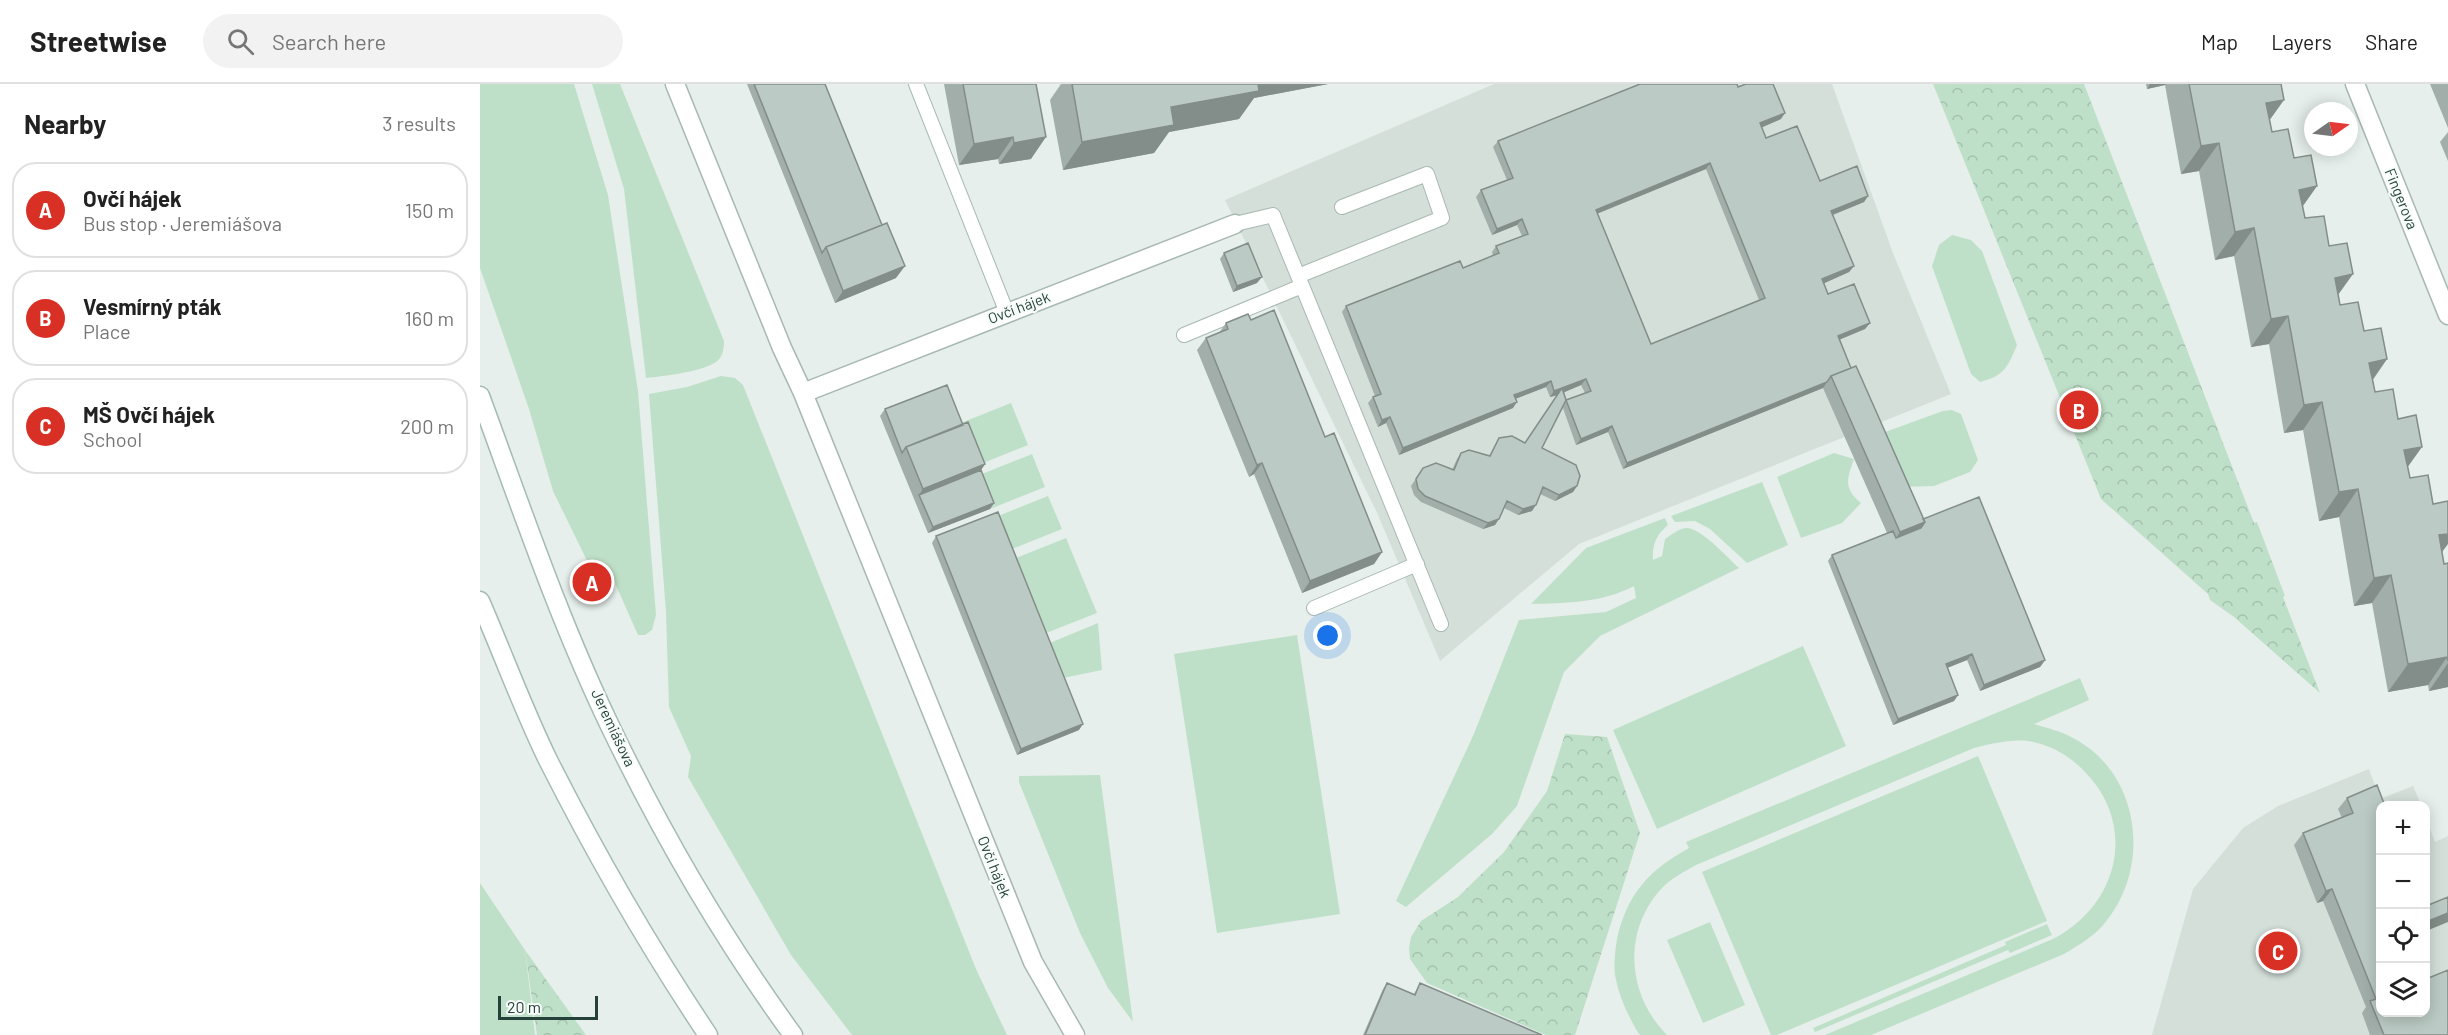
<!DOCTYPE html>
<html lang="en">
<head>
<meta charset="utf-8">
<style>
	body { margin:0; font-family:Barlow,sans-serif; background:#f2f2f2; color:#222 }
	.controls { position:absolute; right:18px; bottom:18px; display:grid; overflow:hidden; border-radius:12px; box-shadow:0 3px 15px #0003 }
	.controls button { width:54px; height:54px; display:grid; place-items:center; padding:0; border:0; border-bottom:2px solid #e0e0e0; background:#fff; color:#222; font:30px sans-serif }
	.compass { position:absolute; left:1824px; top:18px; width:54px; height:54px; border-radius:50%; background:#fff; box-shadow:0 3px 15px #0003; rotate:76deg }
	.scale { position:absolute; left:18px; bottom:15px; width:100px; box-sizing:border-box; padding-left:6px; border:3px solid #24423a; border-top:0; font-size:16px; line-height:21px; white-space:nowrap; color:#24423a; -webkit-text-stroke:4px #f7fbf9; paint-order:stroke }
	.you { position:absolute; left:848px; top:552px; width:21px; height:21px; margin:-15px; border:4px solid #fff; border-radius:50%; background:#1a73e8; box-shadow:0 0 0 9px #1a73e833 }
	.badge { display:grid; place-items:center; width:39px; height:39px; border-radius:50%; background:#d93025; color:#fff; font-size:20px; font-weight:700 }
	.pin { position:absolute; translate:-50% -50%; border:3px solid #fff; box-shadow:0 2px 6px #0006 }
	.list { margin:0; padding:0; list-style:none }
	h2 { display:flex; justify-content:space-between; align-items:center; height:78px; margin:0; padding:0 24px; font-size:26px }
	h2 small { font-size:20px; font-weight:400; color:#767676 }
	.list li { display:grid; grid-template-columns:39px 1fr auto; gap:18px; align-items:center; box-sizing:border-box; height:96px; margin:0 12px 12px; padding:0 12px; border:2px solid #e0e0e0; border-radius:24px }
	.list b { display:block; font-size:22px; white-space:nowrap }
	.list p { margin:0; font-size:20px; white-space:nowrap; color:#767676 }
	.list em { font-size:20px; font-style:normal; color:#767676 }
	.icon { flex:none; width:33px; height:33px; fill:none; stroke:currentColor; stroke-width:2; stroke-linecap:round; stroke-linejoin:round }
	.map { position:relative; flex:none; width:1968px; height:951px; overflow:hidden }
	header { display:flex; align-items:center; gap:36px; box-sizing:border-box; height:84px; padding:0 30px; background:#fff; border-bottom:2px solid #e0e0e0 }
	header strong { font-size:28px }
	nav { display:flex; gap:33px; margin-inline-start:auto; font-size:21px }
	.search { width:420px; height:54px; background:#f2f2f2; display:flex; align-items:center; gap:15px; box-sizing:border-box; padding:0 21px; border-radius:33px; color:#767676; font-size:22px }
	main { display:flex }
	aside { flex:1; background:#fff }
	.map>svg:first-child { display:block }
</style>
</head>
<body>
<header>
<strong>Streetwise</strong>
<div class="search"><svg class="icon" aria-label="search" viewBox="0 0 24 24"><circle cx="10" cy="10" r="6"/><path d="M15 15l6 6"/></svg>Search here</div>
<nav><a>Map</a><a>Layers</a><a>Share</a></nav>
</header>
<main>
<aside>
<h2>Nearby<small>3 results</small></h2>
<ul class="list">
<li><span class="badge">A</span><div><b>Ovčí hájek</b><p>Bus stop · Jeremiášova</p></div><em>150 m</em></li>
<li><span class="badge">B</span><div><b>Vesmírný pták</b><p>Place</p></div><em>160 m</em></li>
<li><span class="badge">C</span><div><b>MŠ Ovčí hájek</b><p>School</p></div><em>200 m</em></li>
</ul>
</aside>
<div class="map">
<svg width="1968" height="951" viewBox="0 0 1968 951">
	<defs>
		<pattern id="forest-crowns" width="20" height="18" patternUnits="userSpaceOnUse" patternTransform="scale(1.5)"><rect width="20" height="18" fill="#bfe0c8"/><path d="M2 6a3 3 0 1 1 6 0M12 15a3 3 0 1 1 6 0" fill="none" stroke="#a4c1ad"/></pattern>
	</defs>
	<rect width="100%" height="100%" fill="#e6efeb"/>
	<!-- built -->
	<path fill="#d4dfda" d="M1014 0H1352L1413 169 1471 310 1099 460 960 577 898 431 745 116Z
		M1889 685 1900 715 1933 702 1941 721 1900 722V928H1946V734L1955 758 1968 752V951H1672L1713 805 1763 744 1798 722Z"/>
	<!-- grass -->
	<path fill="#bfe0c8" d="M0 0H94L128 111 158 307 176 531 172 546 165 551H158L130 488 114 491 73 407 49 325 0 184Z
		M112 0H140L244 257C244 265 243 273 236 278 221 288 184 292 166 294L144 105Z
		M1472 151 1491 156 1502 167 1537 261C1528 283 1524 292 1500 298L1491 290 1452 182 1459 161Z
		M241 292 255 294 263 301 496 885 527 951H372L311 871 208 693 211 672 189 623 186 528 169 310 207 303Z
		M531 319 548 361 493 383 476 341Z
		M1472 326 1481 330 1498 376 1490 388 1454 402 1421 403 1394 352 1463 327Z
		M1354 369 1374 375C1367 395 1363 404 1381 419L1362 439 1321 454 1297 393Z
		M552 370 565 403 510 425 497 392Z
		M1282 398 1308 461 1267 479 1230 445 1215 437 1195 438 1191 432Z
		M568 412 582 445 527 467 513 434Z
		M1185 434 1188 441C1176 451 1172 461 1173 476L1182 472 1185 455C1191 451 1198 445 1206 444 1220 443 1248 474 1259 484L1120 552 1084 588 1037 722 1012 750 926 823 916 817 993 652 1039 536 1126 528 1156 514 1154 502C1122 519 1086 519 1051 520L1106 464Z
		M586 454 617 529 561 551 531 476Z
		M618 539 622 586 578 595 565 561Z
		M817 551 860 830 737 849 694 570Z
		M1323 562 1366 662 1177 745 1133 646Z
		M1600 594 1609 616 1554 640C1567 644 1581 647 1593 654 1661 689 1672 784 1624 840 1613 853 1599 861 1584 870L1391 951H1345L1573 855C1639 821 1658 741 1604 687 1589 671 1569 660 1548 657 1530 655 1511 660 1494 664L1216 781C1204 788 1191 794 1182 804 1142 847 1147 911 1187 951H1160L1157 947C1148 931 1140 915 1136 896 1133 883 1135 868 1137 855 1147 810 1169 786 1209 764L1206 758Z
		M1498 672 1567 837 1297 951H1291L1222 788Z
		M620 691 653 938 628 904 600 849 539 698V692Z
		M0 799 45 866 55 951H0Z
		M1230 838 1265 921 1223 939 1187 856Z
		M1567 840 1572 851 1530 869 1528 866 1335 948 1333 944 1526 861 1525 858Z"/>
	<!-- forest -->
	<path fill="url(#forest-crowns)" d="M1453 0H1604L1774 439 1777 438 1805 512 1803 513 1840 609 1754 533 1730 516 1728 510 1621 415Z
		M1085 650 1127 653 1160 749 1095 951H1066L947 899 930 875 929 864 931 853 941 837 978 813 1024 768 1067 707Z
		M45 866 106 951H57Z"/>
	<g fill="none" stroke-linecap="round" stroke-linejoin="round">
		<defs>
			<path id="service" d="M436 0 527 229
				M755 140 793 131 961 540
				M818 192 962 134 947 90 862 123
				M704 251 822 202
				M834 524 937 480"/>
			<path id="minor" d="M195 0 302 264 323 309 553 878 595 951
				M1875 0 1968 231
				M323 309 755 140"/>
			<path id="secondary" d="M0 312C41 423 79 536 130 642 182 750 243 855 313 951
				M0 517C23 570 43 625 68 676 116 771 169 863 228 951"/>
		</defs>
		<!-- service casing -->
		<use href="#service" stroke="#a8b8b2" stroke-width="16"/>
		<!-- minor casing -->
		<use href="#minor" stroke="#a8b8b2" stroke-width="21"/>
		<!-- secondary casing -->
		<use href="#secondary" stroke="#a4bbb3" stroke-width="21"/>
		<!-- service -->
		<use href="#service" stroke="#fff" stroke-width="14"/>
		<!-- minor -->
		<use href="#minor" stroke="#fff" stroke-width="18"/>
		<!-- secondary -->
		<use href="#secondary" stroke="#fff" stroke-width="18"/>
	</g>
	<!-- wall -->
	<path fill="#a1aea9" fill-rule="evenodd" d="M267 0H345L416 194 355 219Z
		M464 0H556L551 75 519 80 518 75 479 81Z
		M581 0H848L774 14 759 35 689 48 674 69 583 86 570 16Z
		M1666 0H1801L1789 36 1792 48 1837 102 1823 122 1825 134 1858 211 1860 221 1884 247 1907 275 1893 296 1895 308 1928 383 1930 394 1962 468 1964 480 1968 479V603L1949 607 1948 601 1908 608 1892 519 1874 522 1859 433 1839 437 1823 346 1804 349 1789 260 1771 263 1754 172 1735 176 1719 87 1701 90 1685 1 1667 5Z
		M1950 0H1968V44Z
		M1258 3 1301 35 1281 43 1286 54 1340 97 1388 112 1384 118 1353 131 1374 182 1369 188 1344 199 1348 210 1390 239 1385 245 1360 255 1371 284 1443 435 1565 576 1560 583 1500 607 1487 576 1467 584 1478 611 1474 617 1413 641 1348 477 1352 471 1407 449 1343 304 1143 385 1128 348 1096 361 1083 324 1062 364 1097 402 1093 408 1075 417 1060 410 1052 427 1038 431 1024 424 1015 441 1003 445 941 418 934 411 931 402 943 384 972 386 977 375 981 369 1009 372 1019 354 1045 359 1078 311 1070 313 1066 303 1035 315 1033 324 919 371 906 339 898 343 888 319 893 313 895 312 862 228 866 222 983 184 1013 172 1012 168 1016 162 1042 152 1037 141 1012 151 996 113 1001 106 1027 96 1013 63 1018 57ZM1226 85 1279 216 1171 260 1117 130ZM1101 301 1105 309 1086 316 1084 308Z
		M1968 48V77L1960 58Z
		M744 169 777 199 753 208 740 175Z
		M771 236 845 353 902 468 894 480 822 509 774 390 769 393 717 266 726 254 739 249 746 239Z
		M405 325 483 341 505 380 501 386 514 419 510 425 448 449 400 332Z
		M456 452 599 646 537 671 452 459Z
		M1867 714 1900 722V928L1968 951H1890L1882 929 1886 923 1843 817 1837 819 1814 761 1823 749 1862 734 1858 725Z
		M907 899 934 910 940 899 1062 951H883L903 905Z"/>
	<!-- shaded-wall -->
	<path fill="#838d89" d="M769 0H848L774 14 759 35 689 48 674 69 583 86 602 58 691 23Z
		M1670 0H1686L1685 1 1667 5Z
		M1804 16 1784 44 1786 19Z
		M1305 29 1301 35 1276 46 1280 39Z
		M533 53 518 75 479 81 494 60Z
		M566 53 551 75 519 80 534 59Z
		M1739 59 1719 87 1701 90 1721 62Z
		M1230 79 1226 85 1111 132 1116 126Z
		M1837 102 1817 130 1819 106Z
		M1388 112 1384 118 1347 133 1351 127Z
		M1042 135 1037 141 1012 151 1017 145Z
		M1774 144 1754 172 1735 176 1755 148Z
		M425 182 416 194 355 219 363 207Z
		M1374 182 1369 188 1338 202 1342 195Z
		M1873 190 1853 218 1855 194Z
		M782 193 777 199 753 208 757 202Z
		M1808 232 1789 260 1771 263 1791 235Z
		M1390 239 1385 245 1354 258 1358 252Z
		M1907 275 1887 303 1889 279Z
		M1106 295 1101 301 1078 311 1082 304Z
		M1071 297 1066 303 1030 317 1034 311Z
		M1347 298 1343 304 1143 385 1147 379Z
		M1082 304 1078 311 1070 313 1074 307Z
		M1037 318 1033 324 919 371 923 364Z
		M1842 318 1823 346 1804 349 1824 321Z
		M910 333 906 339 898 343 902 336Z
		M1132 342 1128 348 1096 361 1101 355Z
		M1942 363 1922 391 1924 366Z
		M782 379 774 390 769 393 777 381Z
		M505 380 497 392 439 411 443 405Z
		M1097 402 1093 408 1075 417 1079 411Z
		M1878 405 1859 433 1839 437 1859 408Z
		M514 419 510 425 448 449 453 443Z
		M1056 421 1052 427 1038 431 1043 425Z
		M1019 435 1015 441 1003 445 1008 439Z
		M1445 438 1436 450 1412 460 1420 448Z
		M1968 450V460L1956 476 1959 451Z
		M902 468 894 480 822 509 830 497Z
		M1911 491 1892 519 1874 522 1894 494Z
		M1492 570 1487 576 1462 586 1466 580Z
		M1967 573 1948 601 1908 608 1928 580Z
		M1565 576 1560 583 1500 607 1504 601Z
		M1968 579V603L1949 607Z
		M1478 611 1474 617 1413 641 1418 635Z
		M603 640 599 646 537 671 541 665Z
		M1852 805 1843 817 1837 819 1846 807Z
		M1968 829V838L1946 847V838Z"/>
	<!-- building -->
	<path fill="#bbcac4" stroke="#838d89" stroke-width="1.5" fill-rule="evenodd" d="M274 0H345L402 141 346 163 342 169Z
		M483 0H556L566 53 534 59 533 53 494 60Z
		M592 0H778L779 7 691 23 694 41 602 58Z
		M1160 0H1257L1258 3 1266 0H1293L1305 29 1280 39 1286 54 1317 42 1340 97 1377 82 1388 112 1351 127 1374 182 1342 195 1348 210 1374 200 1390 239 1358 252 1371 284 1351 292 1347 298 1147 379 1132 342 1101 355 1086 316 1062 364 1096 381 1100 392 1097 402 1079 411 1063 403 1056 421 1043 425 1027 417 1019 435 1008 439 945 412 938 405 936 395 943 384 956 379 974 386 981 369 989 366 1010 372 1019 354 1032 352 1045 359 1082 304 1074 307 1071 297 1034 311 1037 318 923 364 910 333 902 336 893 313 901 310 866 222 980 177 983 184 1019 169 1016 162 1048 150 1042 135 1017 145 1001 106 1033 94 1018 57ZM1230 79 1285 214 1171 260 1116 126ZM1106 295 1111 307 1086 316 1082 304Z
		M1709 0H1801L1804 16 1786 19 1792 48 1808 45 1814 74 1831 71 1837 102 1819 106 1825 134 1844 132 1849 162 1867 159 1873 190 1855 194 1860 221 1878 218 1884 247 1901 244 1907 275 1889 279 1895 308 1913 305 1918 335 1936 331 1942 363 1924 366 1930 394 1948 391 1953 420 1968 417V450L1959 451 1964 480 1968 479V577L1967 573 1928 580 1911 491 1894 494 1878 405 1859 408 1842 318 1824 321 1808 232 1791 235 1774 144 1755 148 1739 59 1721 62Z
		M407 139 425 182 363 207 346 163Z
		M768 159 782 193 757 202 744 169Z
		M794 226 845 353 854 349 902 468 830 497 782 379 777 381 726 254 748 245 746 239 768 230 771 236Z
		M1376 282 1445 438 1420 448 1351 292Z
		M467 301 483 341 426 363 422 369 405 325Z
		M488 338 505 380 443 405 426 363Z
		M501 386 514 419 453 443 439 411Z
		M1499 413 1565 576 1504 601 1492 570 1466 580 1478 611 1418 635 1352 471 1413 447 1416 454 1441 444 1445 438 1443 435Z
		M518 428 603 640 541 665 456 452Z
		M1897 701 1905 722H1900V785L1898 786 1900 792V928H1946V895L1968 886V951H1904L1890 917 1896 915 1852 805 1846 807 1823 749 1873 729 1867 714Z
		M1968 813V829L1946 838V822Z
		M907 899 935 911 940 899 1062 951H885Z"/>
	<g text-anchor="middle" stroke-width="4.5" stroke-linejoin="round" paint-order="stroke">
		<!-- street labels -->
		<g font-size="15" fill="#24423a" stroke="#f7fbf9">
			<text transform="translate(1921 115) rotate(68)" y="5">Fingerova</text>
			<text transform="translate(539 224) rotate(-21)" y="5">Ovčí hájek</text>
			<text transform="translate(133 644) rotate(65)" y="5">Jeremiášova</text>
			<text transform="translate(514 783) rotate(68)" y="5">Ovčí hájek</text>
		</g>
	</g>
</svg>
<div class="controls">
<button>+</button>
<button>−</button>
<button><svg class="icon" aria-label="locate" viewBox="0 0 24 24"><circle cx="12" cy="12" r="6"/><path d="M12 2v4M12 18v4M2 12h4M18 12h4"/></svg></button>
<button><svg class="icon" aria-label="layers" viewBox="0 0 24 24"><path d="M12 4l9 5-9 5-9-5zM3 14l9 5 9-5"/></svg></button>
</div>
<svg class="compass" viewBox="-18 -18 36 36"><path d="M0-13l5 13h-10z" fill="#e53935"/><path d="M0 13l5-13h-10z" fill="#767676"/></svg>
<div class="scale">20 m</div>
<div class="you"></div>
<div class="pin badge" style="left:112px;top:498px">A</div>
<div class="pin badge" style="left:1599px;top:326px">B</div>
<div class="pin badge" style="left:1798px;top:867px">C</div>
</div>
</main>
</body>
</html>
